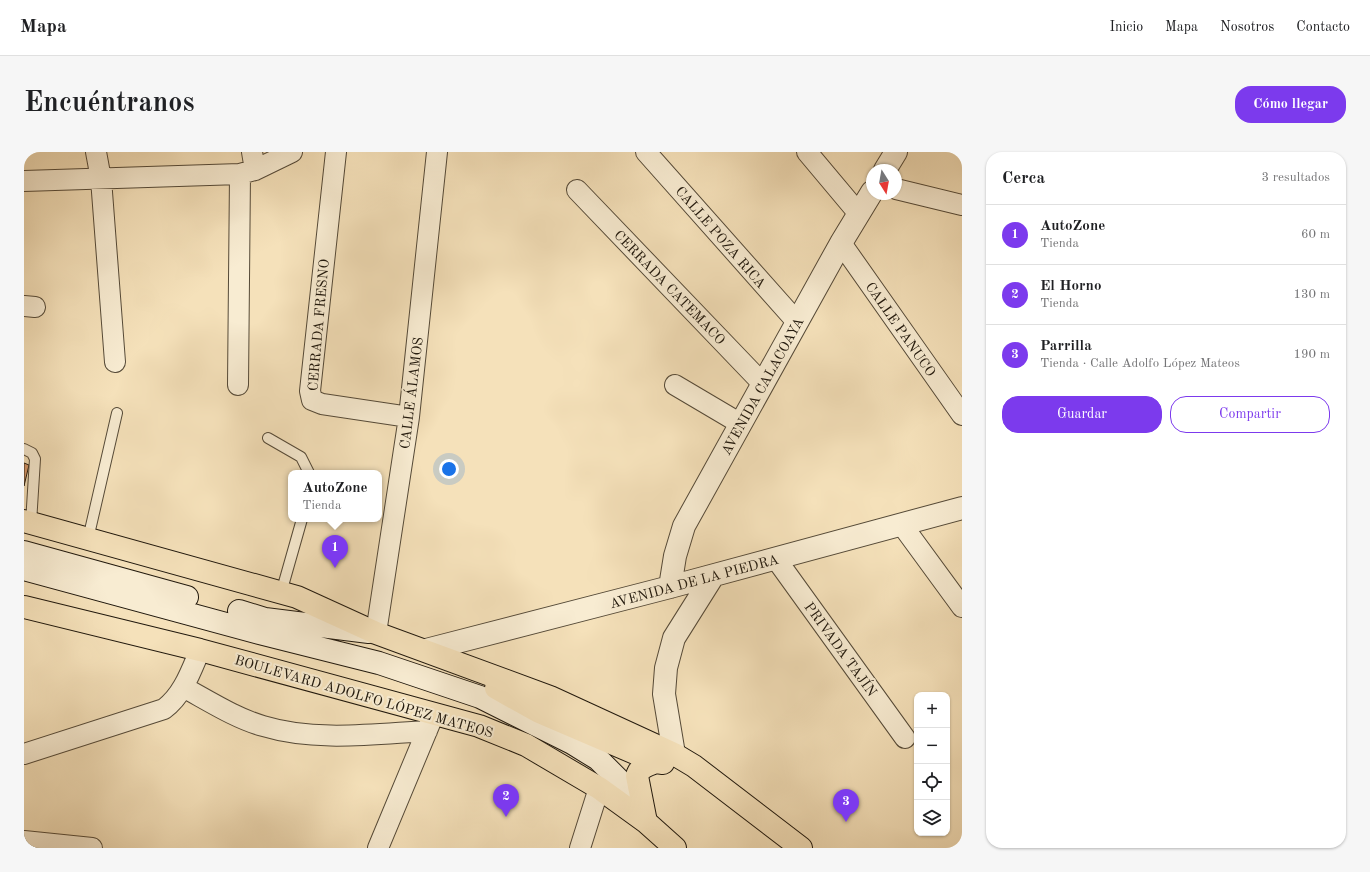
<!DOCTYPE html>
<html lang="es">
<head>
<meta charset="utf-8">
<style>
	body { margin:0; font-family:"Old Standard TT",serif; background:#f6f6f6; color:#202124 }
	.controls { position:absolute; right:12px; bottom:12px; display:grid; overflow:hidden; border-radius:8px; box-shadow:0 1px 3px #0004 }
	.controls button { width:36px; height:36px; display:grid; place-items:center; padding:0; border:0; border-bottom:1px solid #e0e0e0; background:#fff; color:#202124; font:20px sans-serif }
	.compass { position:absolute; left:842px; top:12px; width:36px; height:36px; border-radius:50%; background:#fff; box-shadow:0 1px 3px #0004; rotate:169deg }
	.you { position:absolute; left:425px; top:317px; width:14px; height:14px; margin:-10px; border:3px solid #fff; border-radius:50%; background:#1a73e8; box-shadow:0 0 0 6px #1a73e833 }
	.badge { display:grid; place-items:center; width:26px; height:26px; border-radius:50%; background:#7c3aed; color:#fff; font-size:13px; font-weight:700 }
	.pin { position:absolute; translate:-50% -33px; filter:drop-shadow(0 1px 2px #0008) }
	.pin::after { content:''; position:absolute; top:21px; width:14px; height:12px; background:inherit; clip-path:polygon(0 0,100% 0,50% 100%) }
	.popup { position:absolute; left:264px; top:318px; width:94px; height:52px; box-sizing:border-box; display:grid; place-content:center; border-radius:8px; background:#fff; filter:drop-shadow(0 1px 3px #0005); font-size:13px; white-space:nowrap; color:#757577 }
	.popup b { font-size:15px; color:#202124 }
	.popup::after { content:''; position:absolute; left:50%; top:100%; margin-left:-8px; border:8px solid transparent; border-top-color:#fff }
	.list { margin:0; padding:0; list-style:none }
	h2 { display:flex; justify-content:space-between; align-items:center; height:52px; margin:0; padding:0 16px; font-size:17px }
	h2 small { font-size:13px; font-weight:400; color:#757577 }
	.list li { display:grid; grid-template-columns:26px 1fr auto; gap:12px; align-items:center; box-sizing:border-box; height:60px; padding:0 16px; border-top:1px solid #e0e0e0 }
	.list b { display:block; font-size:15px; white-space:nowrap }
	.list p { margin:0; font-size:13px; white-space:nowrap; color:#757577 }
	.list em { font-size:13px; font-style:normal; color:#757577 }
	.actions { display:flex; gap:8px; padding:12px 16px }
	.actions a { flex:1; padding:9px 0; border:1px solid #7c3aed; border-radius:16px; text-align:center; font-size:14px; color:#7c3aed }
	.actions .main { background:#7c3aed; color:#fff }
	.icon { flex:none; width:22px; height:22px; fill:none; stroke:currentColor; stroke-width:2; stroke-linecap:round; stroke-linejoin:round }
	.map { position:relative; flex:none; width:938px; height:696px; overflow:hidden; border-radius:16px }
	header { display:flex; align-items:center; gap:24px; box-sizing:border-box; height:56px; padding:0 20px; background:#fff; border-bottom:1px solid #e0e0e0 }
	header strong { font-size:19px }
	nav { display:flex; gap:22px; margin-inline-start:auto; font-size:14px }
	.intro { display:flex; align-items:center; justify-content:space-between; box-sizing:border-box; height:96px; padding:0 24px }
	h1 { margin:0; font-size:28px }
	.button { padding:10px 18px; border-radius:16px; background:#7c3aed; color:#fff; font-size:14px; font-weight:700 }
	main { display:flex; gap:24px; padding:0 24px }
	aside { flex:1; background:#fff; border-radius:16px; box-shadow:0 1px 3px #0004 }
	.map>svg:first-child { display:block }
</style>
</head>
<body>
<header>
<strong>Mapa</strong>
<nav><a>Inicio</a><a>Mapa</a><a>Nosotros</a><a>Contacto</a></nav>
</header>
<div class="intro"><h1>Encuéntranos</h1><a class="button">Cómo llegar</a></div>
<main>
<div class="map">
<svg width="938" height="696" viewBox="0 0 938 696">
	<rect width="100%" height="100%" fill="#f5e1ba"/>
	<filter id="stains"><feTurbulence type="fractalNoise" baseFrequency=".005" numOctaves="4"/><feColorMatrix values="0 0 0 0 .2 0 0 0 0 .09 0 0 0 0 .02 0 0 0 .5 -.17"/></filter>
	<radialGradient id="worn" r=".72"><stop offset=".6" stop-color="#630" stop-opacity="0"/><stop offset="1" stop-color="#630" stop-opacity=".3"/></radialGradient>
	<!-- building -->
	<path fill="#d39467" stroke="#20180d" d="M0 311 5 313 0 334Z"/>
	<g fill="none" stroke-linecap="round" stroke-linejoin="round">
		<defs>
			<path id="service" d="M244 286 277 305 285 321
				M0 297 8 301 11 307 7 371
				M64 387 93 261
				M257 441 278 367"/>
			<path id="minor" d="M72 0 77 27 91 210
				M228 0 231 18
				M312 0 286 239 288 248 298 252 385 265
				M622 0 773 170
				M783 0 835 62
				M0 29 216 22 231 18 268 0
				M872 37 938 53
				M553 38 739 232
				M817 91 938 263
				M0 154 11 155
				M214 233 216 22
				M651 233 717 272
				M878 373 938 455
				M752 407 881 586
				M352 481 385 265 413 0
				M159 535C185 549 211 566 239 574 292 590 349 582 403 579
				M0 602 140 557C159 543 167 519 176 498
				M0 689 68 696
				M354 696 407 569
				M556 696 575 636"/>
			<path id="tertiary" d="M861 18 872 0
				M646 435 651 404 660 374 817 91 848 40
				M402 498 646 435 938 356
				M650 602 640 542 642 516 650 486 689 424"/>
			<path id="secondary" d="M0 400 163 445
				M0 417 239 482 355 511 456 545 548 591 574 607 598 631 622 669
				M215 459 241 467 345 480"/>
			<path id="primary" d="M0 369 273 445 352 481 526 545 650 602 670 614 777 696
				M0 455 176 498 455 574 502 593 575 636 622 670 651 696
				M472 536 515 560 632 610 639 611
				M622 670 613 624C615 615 624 613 632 610"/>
		</defs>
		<!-- service casing -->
		<use href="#service" stroke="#554a38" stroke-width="12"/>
		<!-- minor casing -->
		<use href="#minor" stroke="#554a38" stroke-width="22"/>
		<!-- tertiary casing -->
		<use href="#tertiary" stroke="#554a38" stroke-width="24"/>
		<!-- secondary casing -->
		<use href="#secondary" stroke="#20180d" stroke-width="24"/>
		<!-- primary casing -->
		<use href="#primary" stroke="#20180d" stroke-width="24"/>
		<!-- service -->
		<use href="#service" stroke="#f8ecd2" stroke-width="10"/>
		<!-- minor -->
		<use href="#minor" stroke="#f8ecd2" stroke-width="20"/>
		<!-- tertiary -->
		<use href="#tertiary" stroke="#f8ecd2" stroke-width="22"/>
		<!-- secondary -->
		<use href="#secondary" stroke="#f8ecd2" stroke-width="22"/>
		<!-- primary -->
		<use href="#primary" stroke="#f5e1ba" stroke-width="22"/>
	</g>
	<g text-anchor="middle" stroke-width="4" stroke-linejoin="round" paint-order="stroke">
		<!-- street labels -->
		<g font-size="14" fill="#20180d" stroke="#f8ecd2">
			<text transform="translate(697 85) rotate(49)" y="5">CALLE POZA RICA</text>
			<text transform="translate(646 135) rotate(46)" y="5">CERRADA CATEMACO</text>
			<text transform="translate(294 173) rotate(-85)" y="5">CERRADA FRESNO</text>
			<text transform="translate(877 177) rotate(55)" y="5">CALLE PANUCO</text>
			<text transform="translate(738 234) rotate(-61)" y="5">AVENIDA CALACOAYA</text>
			<text transform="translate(387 241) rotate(-83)" y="5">CALLE ÁLAMOS</text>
			<text transform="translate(670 429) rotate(-15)" y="5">AVENIDA DE LA PIEDRA</text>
			<text transform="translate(817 497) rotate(54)" y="5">PRIVADA TAJÍN</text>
			<text transform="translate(340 544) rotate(16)" y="5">BOULEVARD ADOLFO LÓPEZ MATEOS</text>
		</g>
	</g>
	<rect width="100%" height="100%" filter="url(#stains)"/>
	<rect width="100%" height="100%" fill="url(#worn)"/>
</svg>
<div class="controls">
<button>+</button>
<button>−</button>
<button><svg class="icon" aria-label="locate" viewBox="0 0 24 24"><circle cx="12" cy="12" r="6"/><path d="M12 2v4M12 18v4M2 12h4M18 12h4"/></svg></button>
<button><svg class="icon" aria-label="layers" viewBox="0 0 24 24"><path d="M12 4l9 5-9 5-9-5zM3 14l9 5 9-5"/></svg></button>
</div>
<svg class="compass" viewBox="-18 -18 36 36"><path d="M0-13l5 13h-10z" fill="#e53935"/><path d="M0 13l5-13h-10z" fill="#757577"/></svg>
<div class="you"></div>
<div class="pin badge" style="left:311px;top:416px">1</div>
<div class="popup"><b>AutoZone</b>Tienda</div>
<div class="pin badge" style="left:482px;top:665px">2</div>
<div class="pin badge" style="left:822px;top:670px">3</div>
</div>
<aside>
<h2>Cerca<small>3 resultados</small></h2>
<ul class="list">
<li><span class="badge">1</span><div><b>AutoZone</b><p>Tienda</p></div><em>60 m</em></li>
<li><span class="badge">2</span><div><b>El Horno</b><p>Tienda</p></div><em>130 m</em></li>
<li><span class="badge">3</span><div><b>Parrilla</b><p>Tienda · Calle Adolfo López Mateos</p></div><em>190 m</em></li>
</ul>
<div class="actions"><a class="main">Guardar</a><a>Compartir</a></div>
</aside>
</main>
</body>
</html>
